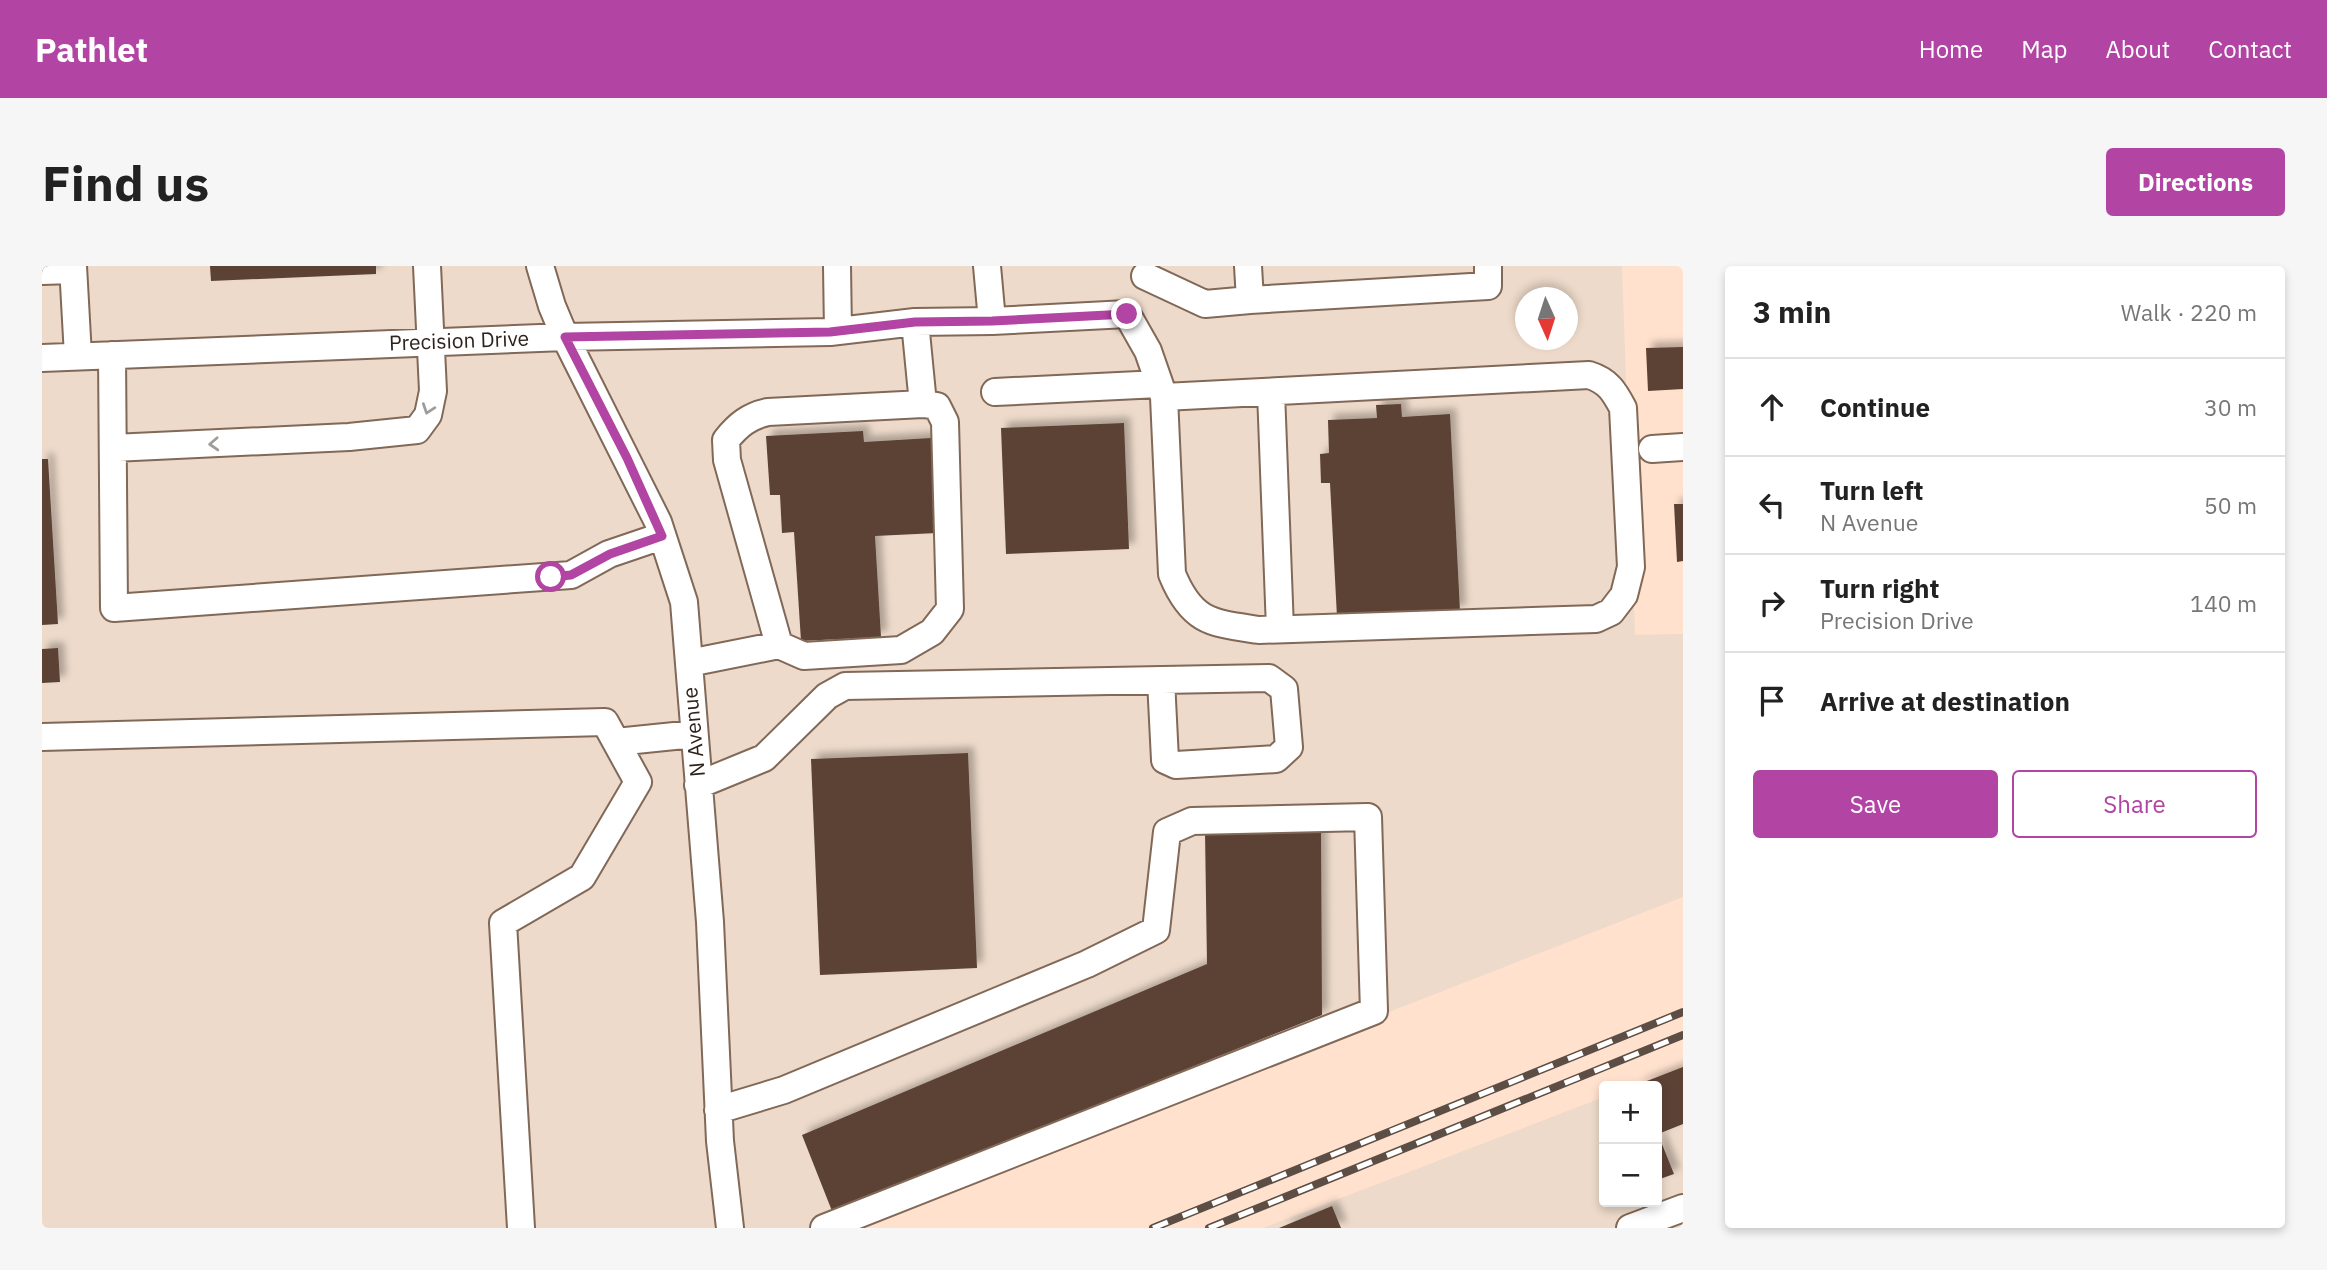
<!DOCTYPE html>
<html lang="en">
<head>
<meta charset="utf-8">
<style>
	body { margin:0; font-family:"IBM Plex Sans",sans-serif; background:#f6f6f6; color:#222 }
	.controls { position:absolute; right:21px; bottom:21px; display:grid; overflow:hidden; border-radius:7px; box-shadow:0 4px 10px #0003 }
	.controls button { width:63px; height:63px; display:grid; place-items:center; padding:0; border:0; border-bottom:2px solid #e0e0e0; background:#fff; color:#222; font:35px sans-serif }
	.compass { position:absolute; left:1473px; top:21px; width:63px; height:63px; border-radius:50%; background:#fff; box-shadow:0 4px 10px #0003; rotate:177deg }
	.stop { position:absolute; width:21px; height:21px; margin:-16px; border:5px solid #b244a3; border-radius:50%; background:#fff }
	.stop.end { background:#b244a3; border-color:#fff; box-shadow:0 2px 7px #0008 }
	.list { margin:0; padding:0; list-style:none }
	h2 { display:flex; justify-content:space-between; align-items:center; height:91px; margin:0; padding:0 28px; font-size:30px }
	h2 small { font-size:23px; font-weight:400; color:#767676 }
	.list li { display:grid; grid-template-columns:46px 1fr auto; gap:21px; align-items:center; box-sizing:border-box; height:98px; padding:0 28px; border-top:2px solid #e0e0e0 }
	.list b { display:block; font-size:26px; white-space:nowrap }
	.list p { margin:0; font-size:23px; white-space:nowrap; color:#767676 }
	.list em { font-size:23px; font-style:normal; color:#767676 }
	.actions { display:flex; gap:14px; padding:21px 28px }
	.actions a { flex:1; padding:16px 0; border:2px solid #b244a3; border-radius:7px; text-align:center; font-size:24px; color:#b244a3 }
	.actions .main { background:#b244a3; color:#fff }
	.icon { flex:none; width:38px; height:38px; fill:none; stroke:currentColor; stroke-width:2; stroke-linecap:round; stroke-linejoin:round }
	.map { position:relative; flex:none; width:1641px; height:962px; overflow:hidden; border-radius:7px }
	header { display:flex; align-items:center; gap:42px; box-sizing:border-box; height:98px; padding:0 35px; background:#b244a3; color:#fff }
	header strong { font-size:33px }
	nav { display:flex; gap:38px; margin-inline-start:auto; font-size:24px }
	.intro { display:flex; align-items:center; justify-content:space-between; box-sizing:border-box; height:168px; padding:0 42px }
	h1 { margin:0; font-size:49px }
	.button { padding:18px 32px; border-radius:7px; background:#b244a3; color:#fff; font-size:24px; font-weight:700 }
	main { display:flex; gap:42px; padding:0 42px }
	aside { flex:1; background:#fff; border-radius:7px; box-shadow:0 4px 10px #0003 }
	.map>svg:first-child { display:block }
</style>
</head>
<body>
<header>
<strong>Pathlet</strong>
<nav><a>Home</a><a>Map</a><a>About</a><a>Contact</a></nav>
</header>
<div class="intro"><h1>Find us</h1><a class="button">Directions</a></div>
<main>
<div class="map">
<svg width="1641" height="962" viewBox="0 0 1641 962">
	<defs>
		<filter id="shadow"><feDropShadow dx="6" dy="-6" stdDeviation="3.5" flood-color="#0004"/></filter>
	</defs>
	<rect width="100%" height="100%" fill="#ffe1ce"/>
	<!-- industrial -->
	<path fill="#eddaca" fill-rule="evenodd" d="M0 0H1580L1593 369 1641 368V631L795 962H0ZM1484 32H1526V74H1484Z
		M1641 801V962H1221L1562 831V936H1615V820H1591Z"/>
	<!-- building -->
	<path fill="#5b4334" filter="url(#shadow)" d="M168 0H334V8L169 15Z
		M1641 81V123L1606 125 1604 82Z
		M1359 138 1360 151 1408 148 1418 345 1295 351 1288 217H1279L1278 188 1287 187 1286 154 1335 152 1334 139Z
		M1082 157 1087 283 964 288 959 162Z
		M821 165 822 176 889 172 895 267 833 270 839 371 759 375 752 266 740 267 738 229H728L724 170Z
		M0 193H6L16 358 0 359Z
		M1632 238H1641V295L1635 296Z
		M16 382 18 416 0 417V383Z
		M926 487 935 702 778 709 769 493Z
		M1279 560 1280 749 790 945 760 869 1165 698 1163 566Z
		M1641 801V858L1616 868 1632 908 1615 914V820H1592Z
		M1290 940 1299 962H1237Z"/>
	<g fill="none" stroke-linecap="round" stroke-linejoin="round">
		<defs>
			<path id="minor" d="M31 0 36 90
				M498 0 510 40 523 71 616 256 642 336 668 656 678 875 688 962
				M795 0 796 65
				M945 0 950 55
				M0 5 31 4
				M1103 10 1163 38 1208 34 1206 0
				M1208 34 1446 20V0
				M1085 48 1106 85 1122 131 1130 308C1150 357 1170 357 1217 364L1554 353 1569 346 1582 329 1589 301 1581 142C1572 125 1566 115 1547 109L1122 131
				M873 56 881 138 895 140 903 156 908 343 890 366 859 384 762 390 737 379 685 194 684 174C696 159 707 150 726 146L881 138
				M70 89 72 342 529 309 567 288 620 270
				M0 92 523 71 788 66 873 56 950 55 1085 48
				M953 126 1117 118
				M1229 126 1238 363
				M71 182 307 171 375 164 386 149 391 125 385 0
				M1610 183 1641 181
				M647 397 737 379
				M0 471 563 456 596 516 540 611 461 657 479 962
				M574 476 652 468
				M656 519 722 492 785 430 803 420 1227 412 1242 423 1247 481 1234 493 1134 499 1123 494 1119 414
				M676 844 742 824 1045 698 1114 664 1125 566 1150 555 1326 551 1332 745 782 962
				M1588 962 1641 942"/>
		</defs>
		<!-- minor casing -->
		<use href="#minor" stroke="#816857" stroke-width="30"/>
		<!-- minor -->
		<use href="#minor" stroke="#fff" stroke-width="26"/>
		<defs>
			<path id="rail" d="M1111 962 1641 746
				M1167 962 1641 769"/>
		</defs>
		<!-- rail casing -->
		<use href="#rail" stroke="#5c4e44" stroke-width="8"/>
		<!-- rail -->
		<use href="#rail" stroke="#fff" stroke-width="5" stroke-dasharray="16" stroke-linecap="butt"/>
	</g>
	<!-- one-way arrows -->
	<defs><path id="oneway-chevron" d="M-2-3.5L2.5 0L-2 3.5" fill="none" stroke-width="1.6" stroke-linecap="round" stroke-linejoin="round" transform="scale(1.75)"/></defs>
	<g stroke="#a09c99">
		<use href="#oneway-chevron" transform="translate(386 143) rotate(109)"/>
		<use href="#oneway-chevron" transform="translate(172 178) rotate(177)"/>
	</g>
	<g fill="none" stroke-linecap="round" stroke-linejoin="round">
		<!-- route -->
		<path stroke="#b244a3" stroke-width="9" d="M509 311 529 309 568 288 620 270 585 192 523 71 788 66 873 56 950 55 1085 48"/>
	</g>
	<g text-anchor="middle" stroke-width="7" stroke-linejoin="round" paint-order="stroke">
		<!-- street labels -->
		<g font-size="21" fill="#2d231c" stroke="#fff">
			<text transform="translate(417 75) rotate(-2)" y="7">Precision Drive</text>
			<text transform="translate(652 466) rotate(-95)" y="7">N Avenue</text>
		</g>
	</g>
</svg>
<div class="controls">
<button>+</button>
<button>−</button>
</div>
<svg class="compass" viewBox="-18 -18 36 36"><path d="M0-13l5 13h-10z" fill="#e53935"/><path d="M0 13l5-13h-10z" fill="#767676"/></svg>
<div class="stop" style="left:509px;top:311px"></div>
<div class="stop end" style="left:1085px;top:48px"></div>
</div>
<aside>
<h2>3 min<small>Walk · 220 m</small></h2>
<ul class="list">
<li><svg class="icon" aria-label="ahead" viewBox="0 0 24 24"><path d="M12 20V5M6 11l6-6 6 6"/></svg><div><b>Continue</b></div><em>30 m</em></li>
<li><svg class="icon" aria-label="left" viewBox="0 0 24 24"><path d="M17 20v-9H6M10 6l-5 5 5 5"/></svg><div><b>Turn left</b><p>N Avenue</p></div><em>50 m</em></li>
<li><svg class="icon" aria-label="right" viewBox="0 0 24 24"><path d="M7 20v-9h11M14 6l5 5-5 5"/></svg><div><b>Turn right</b><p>Precision Drive</p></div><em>140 m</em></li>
<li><svg class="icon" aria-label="arrive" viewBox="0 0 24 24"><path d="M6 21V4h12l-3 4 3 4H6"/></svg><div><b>Arrive at destination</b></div></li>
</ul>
<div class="actions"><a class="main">Save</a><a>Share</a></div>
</aside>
</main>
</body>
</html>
